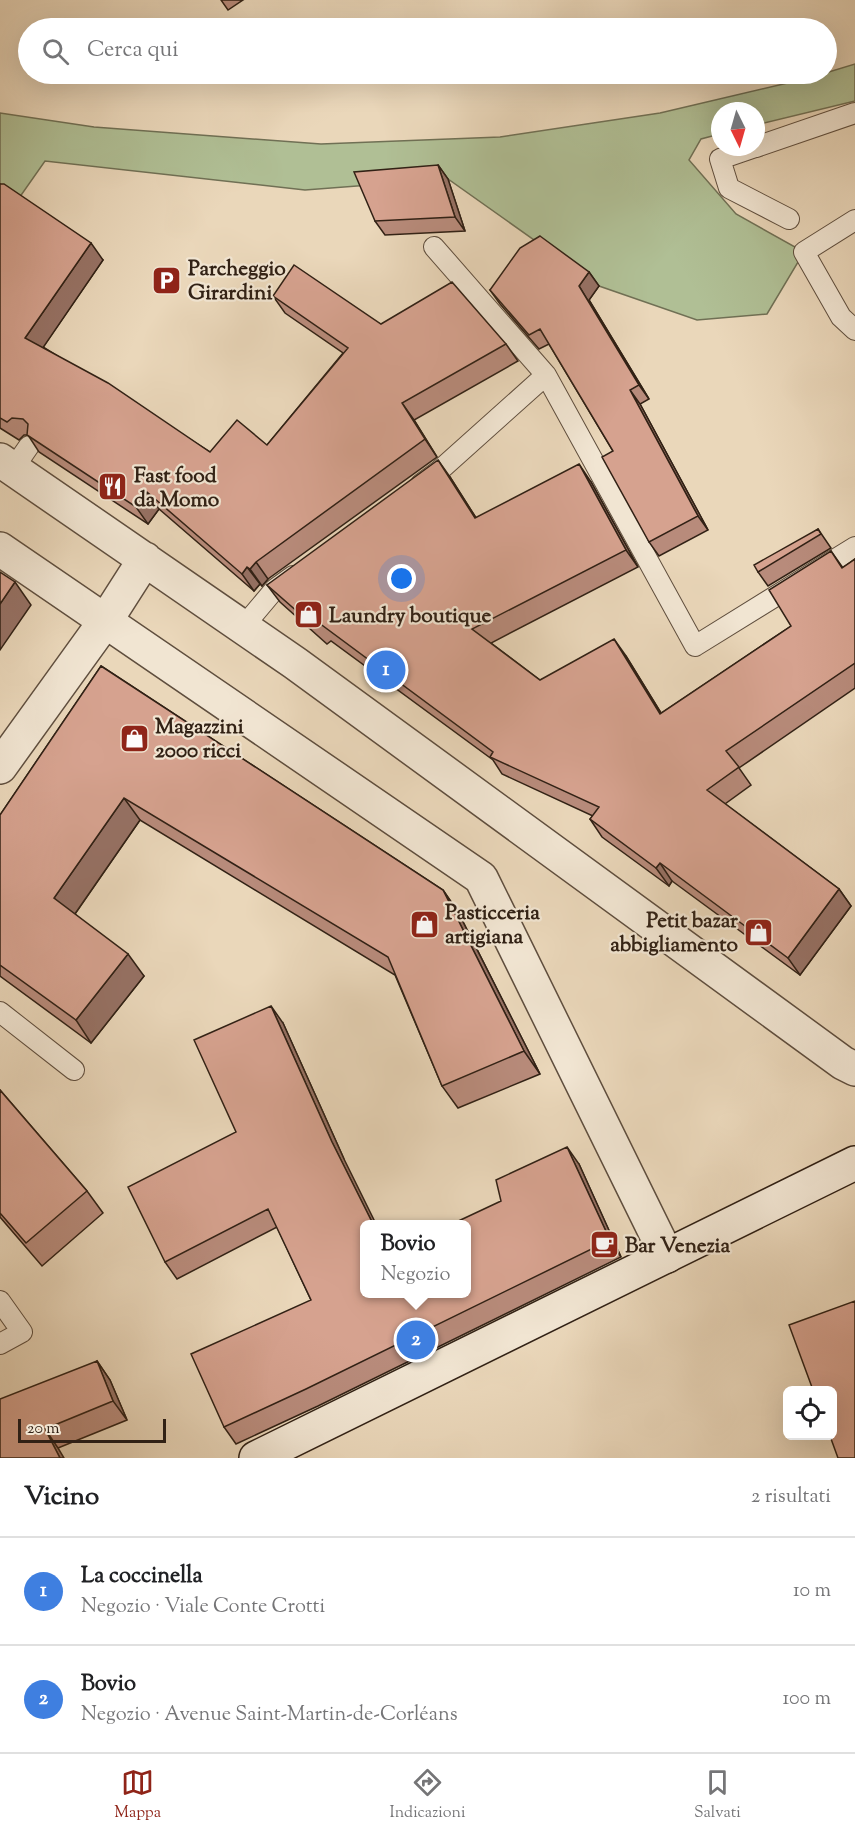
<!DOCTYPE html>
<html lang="it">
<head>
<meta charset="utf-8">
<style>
	body { margin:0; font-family:"Sorts Mill Goudy",serif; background:#f2f2f2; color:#202124 }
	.controls { position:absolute; right:18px; bottom:18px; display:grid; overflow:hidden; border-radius:9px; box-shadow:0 6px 24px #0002 }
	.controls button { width:54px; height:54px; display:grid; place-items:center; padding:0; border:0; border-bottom:2px solid #e0e0e0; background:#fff; color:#202124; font:30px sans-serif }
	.compass { position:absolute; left:711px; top:102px; width:54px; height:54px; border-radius:50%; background:#fff; box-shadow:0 6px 24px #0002; rotate:175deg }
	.scale { position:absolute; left:18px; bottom:15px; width:148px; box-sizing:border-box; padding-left:6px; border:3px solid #312115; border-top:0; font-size:16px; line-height:21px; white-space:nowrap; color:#312115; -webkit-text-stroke:4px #f1e5d2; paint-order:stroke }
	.you { position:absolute; left:402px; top:579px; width:21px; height:21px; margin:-15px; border:4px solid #fff; border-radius:50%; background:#1a73e8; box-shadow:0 0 0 9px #1a73e833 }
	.badge { display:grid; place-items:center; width:39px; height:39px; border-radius:50%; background:#8f2418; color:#fff; font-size:20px; font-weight:700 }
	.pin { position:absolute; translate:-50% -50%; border:3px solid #fff; box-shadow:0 2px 6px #0006 }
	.popup { position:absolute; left:360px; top:1220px; width:111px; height:78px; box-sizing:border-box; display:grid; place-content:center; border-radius:9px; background:#fff; filter:drop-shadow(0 2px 4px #0005); font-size:20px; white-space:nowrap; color:#757577 }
	.popup b { font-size:22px; color:#202124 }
	.popup::after { content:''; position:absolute; left:50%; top:100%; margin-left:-12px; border:12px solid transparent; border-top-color:#fff }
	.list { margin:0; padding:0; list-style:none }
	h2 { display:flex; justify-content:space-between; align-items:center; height:78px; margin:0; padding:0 24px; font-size:26px }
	h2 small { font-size:20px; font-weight:400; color:#757577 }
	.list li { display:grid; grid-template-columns:39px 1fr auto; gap:18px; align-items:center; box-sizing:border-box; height:108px; padding:0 24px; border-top:2px solid #e0e0e0 }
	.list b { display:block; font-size:22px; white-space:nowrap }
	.list p { margin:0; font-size:20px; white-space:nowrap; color:#757577 }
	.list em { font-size:20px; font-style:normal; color:#757577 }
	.icon { flex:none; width:33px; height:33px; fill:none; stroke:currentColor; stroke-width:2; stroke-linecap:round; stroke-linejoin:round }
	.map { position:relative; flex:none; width:855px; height:1458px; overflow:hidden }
	.search { position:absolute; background:#fff; box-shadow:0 6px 24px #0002; left:18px; right:18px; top:18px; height:66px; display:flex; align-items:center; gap:15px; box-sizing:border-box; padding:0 21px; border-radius:33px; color:#757577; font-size:22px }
	.sheet { height:294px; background:#fff }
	nav { display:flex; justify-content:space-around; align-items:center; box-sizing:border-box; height:84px; border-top:2px solid #e0e0e0; background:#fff; font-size:16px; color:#757577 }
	nav a { display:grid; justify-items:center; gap:3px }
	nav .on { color:#8f2418 }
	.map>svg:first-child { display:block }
</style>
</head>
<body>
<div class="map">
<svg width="855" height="1458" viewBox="0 0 855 1458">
	<rect width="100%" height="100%" fill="#ead7ba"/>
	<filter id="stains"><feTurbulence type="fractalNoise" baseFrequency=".00333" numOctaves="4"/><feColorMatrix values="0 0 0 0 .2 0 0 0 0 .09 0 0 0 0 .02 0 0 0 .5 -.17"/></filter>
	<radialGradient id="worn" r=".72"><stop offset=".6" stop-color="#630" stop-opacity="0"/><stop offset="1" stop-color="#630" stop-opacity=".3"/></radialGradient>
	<!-- green -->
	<path fill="#b0bf95" stroke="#707055" stroke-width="1.5" d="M855 64V101L756 125V111H720V134L701 139 689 160 736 214 804 252 767 314 697 320 599 286 448 179 305 190 45 161 17 201 0 200V113L94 127 321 144 500 137 660 113 809 78Z"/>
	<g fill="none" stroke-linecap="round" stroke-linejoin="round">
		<defs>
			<path id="lane" d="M755 147 720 159 729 188 789 219
				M756 147 855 113
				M855 220 804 252 841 317 855 330
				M434 247 546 375 695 646 855 547
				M13 469 29 446
				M421 484 440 470 546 375
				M243 627 275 589 293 576
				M0 1012 74 1070
				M0 1301 22 1332 0 1344"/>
			<path id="street" d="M0 460 295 663 843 1063 855 1069
				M0 549 481 878 667 1256
				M0 767 106 620 145 559"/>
			<path id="secondary" d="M256 1458 855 1163"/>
		</defs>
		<!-- lane casing -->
		<use href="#lane" stroke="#5f4e3e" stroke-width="22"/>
		<!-- street casing -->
		<use href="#street" stroke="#5f4e3e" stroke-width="36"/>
		<!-- secondary casing -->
		<use href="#secondary" stroke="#312115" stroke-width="36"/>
		<!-- lane -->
		<use href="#lane" stroke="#f1e5d2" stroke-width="20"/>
		<!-- street -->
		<use href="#street" stroke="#f1e5d2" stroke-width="33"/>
		<!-- secondary -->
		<use href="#secondary" stroke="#f1e5d2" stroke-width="33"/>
	</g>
	<!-- wall -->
	<path fill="#b88b7b" stroke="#312115" stroke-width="1.5" d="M221 0H243L228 10Z
		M438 165 448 179 465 231 385 235 375 221Z
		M0 184 103 260 43 347 210 452 267 445 343 353 285 313 273 296 381 324 506 344 518 361 414 420 437 457 268 579 262 586 260 584 254 591 159 509 148 524 39 452 28 435H24L19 440 0 428Z
		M589 272 599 286 589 300 649 399 640 404 708 530 659 556 649 542 613 451 549 344 539 349 500 304 490 290Z
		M450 477 476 518 591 482 638 567 491 643 540 680 626 656 661 713 791 626 831 551 843 568 855 559V688L739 768 751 785 725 804 839 889 851 906 800 975 672 881 669 886 602 837 590 819 593 816 502 774 493 760 331 641 327 644 280 602 267 585Z
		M818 529 831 548 768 586 758 572Z
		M101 666 443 890 458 912 540 1074 458 1108 442 1086 395 975 140 820 75 914 144 976 91 1043 0 976V815Z
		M283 1023 344 1159 365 1293 579 1164 621 1257 318 1406 236 1444 224 1427 311 1300 277 1227 177 1279 165 1262 236 1132Z
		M0 1090 87 1191 103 1213 42 1266 0 1217Z
		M97 1361 110 1380 127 1420 58 1448 0 1458Z"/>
	<!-- shaded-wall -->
	<path fill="#967164" stroke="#312115" stroke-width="1.5" d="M438 165 448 179 465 231 455 217Z
		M91 243 103 260 38 355 25 338Z
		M589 272 599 286 589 300 649 399 639 385 579 286Z
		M630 390 640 404 708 530 698 516Z
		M402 403 414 420 437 457 425 439Z
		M438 460 450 477 487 535 475 518Z
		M579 464 591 482 638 567 626 550Z
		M147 492 159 509 148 524 136 507Z
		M256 562 268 579 262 586 250 569Z
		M247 567 260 584 254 591 242 574Z
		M15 582 31 605 0 650V604Z
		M614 639 626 656 672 731 660 714Z
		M124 798 140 820 70 921 54 898Z
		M660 863 672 881 669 886 656 868Z
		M839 889 851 906 800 975 788 958Z
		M443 890 458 912 540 1074 524 1051Z
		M128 954 144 976 91 1043 76 1020Z
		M271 1006 283 1023 344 1159 376 1224H373L332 1142Z
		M567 1147 579 1164 621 1257 610 1240Z
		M97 1361 110 1380 127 1420 113 1401Z
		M45 1429 58 1448 64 1458H60Z"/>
	<!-- building -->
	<path fill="#d6a28f" stroke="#312115" stroke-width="1.5" d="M438 165 455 217 375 221 354 172Z
		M0 184H4L91 243 25 338 108 383 210 452 237 420 267 445 348 348 273 296 294 265 381 324 452 282 506 344 402 403 425 439 256 562 250 569 247 567 242 574 147 492 136 507 27 435 28 424 23 419 12 418 7 422 0 418Z
		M540 236 589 272 579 286 639 385 630 390 698 516 649 542 602 457 613 451 540 329 529 335 490 290 520 248Z
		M438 460 475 518 579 464 626 550 472 629 540 680 614 639 660 714 791 626 769 590 831 551 842 568 855 559V663L726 751 739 767 707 790 839 889 788 958 660 863 656 868 590 819 599 807 490 757 493 752 319 623 315 627 267 585Z
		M818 529 821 534 758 572 754 565Z
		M0 572 15 582 0 604Z
		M101 666 443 890 524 1051 442 1086 388 957 124 798 54 898 128 954 76 1020 0 965V815Z
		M271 1006 332 1142 373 1224H365V1293H467V1224H452L501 1201 496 1180 567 1147 610 1240 306 1389 224 1427 191 1354 311 1300 268 1209 165 1262 128 1187 236 1132 194 1040Z
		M0 1090 87 1191 26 1243 0 1213Z
		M855 1301V1458H838L830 1436H832V1390H813L789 1325Z
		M97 1361 113 1401 45 1429 60 1458H0V1399Z"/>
	<!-- icons -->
	<defs>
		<symbol id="parking-square" viewBox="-11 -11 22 22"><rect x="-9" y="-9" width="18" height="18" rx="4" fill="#8f2418" stroke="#f1e5d2"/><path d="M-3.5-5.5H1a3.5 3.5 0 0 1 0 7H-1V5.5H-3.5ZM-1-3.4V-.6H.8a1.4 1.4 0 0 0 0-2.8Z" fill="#fff"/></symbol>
		<symbol id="restaurant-square" viewBox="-11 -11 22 22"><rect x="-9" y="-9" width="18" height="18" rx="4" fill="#8f2418" stroke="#f1e5d2"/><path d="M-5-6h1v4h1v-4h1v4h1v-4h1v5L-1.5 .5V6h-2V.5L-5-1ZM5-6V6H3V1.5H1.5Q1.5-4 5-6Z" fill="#fff"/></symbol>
		<symbol id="shop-square" viewBox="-11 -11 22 22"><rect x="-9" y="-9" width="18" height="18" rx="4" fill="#8f2418" stroke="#f1e5d2"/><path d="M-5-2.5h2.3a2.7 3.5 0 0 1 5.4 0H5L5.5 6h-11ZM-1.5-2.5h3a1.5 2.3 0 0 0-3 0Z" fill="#fff"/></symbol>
		<symbol id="cafe-square" viewBox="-11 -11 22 22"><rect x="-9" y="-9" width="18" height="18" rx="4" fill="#8f2418" stroke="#f1e5d2"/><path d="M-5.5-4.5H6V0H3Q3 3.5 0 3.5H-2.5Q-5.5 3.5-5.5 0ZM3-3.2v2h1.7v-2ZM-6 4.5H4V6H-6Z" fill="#fff"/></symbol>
	</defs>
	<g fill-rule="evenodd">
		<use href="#parking-square" x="150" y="264" width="33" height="33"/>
		<use href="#restaurant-square" x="96" y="470" width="33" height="33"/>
		<use href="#shop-square" x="292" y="598" width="33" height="33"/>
		<use href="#shop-square" x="118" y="722" width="33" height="33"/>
		<use href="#shop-square" x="408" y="908" width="33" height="33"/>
		<use href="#shop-square" x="742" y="916" width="33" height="33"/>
		<use href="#cafe-square" x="588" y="1228" width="33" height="33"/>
	</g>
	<g text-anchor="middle" stroke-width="4.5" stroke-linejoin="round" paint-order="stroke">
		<!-- poi labels -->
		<g font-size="21" font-weight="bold" fill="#312115" stroke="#f1e5d2" text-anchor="start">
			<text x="188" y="275">Parcheggio<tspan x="188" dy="24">Girardini</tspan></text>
			<text x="134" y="482">Fast food<tspan x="134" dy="24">da Momo</tspan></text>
			<text x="329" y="622">Laundry boutique</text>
			<text x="155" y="733">Magazzini<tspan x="155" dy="24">2000 ricci</tspan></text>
			<text x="445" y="919">Pasticceria<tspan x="445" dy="24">artigiana</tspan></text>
			<text x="738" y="927" text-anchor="end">Petit bazar<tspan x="738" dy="24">abbigliamento</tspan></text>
			<text x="625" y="1252">Bar Venezia</text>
		</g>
	</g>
	<rect width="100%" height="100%" filter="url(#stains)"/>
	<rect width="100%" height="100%" fill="url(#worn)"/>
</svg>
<div class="controls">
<button><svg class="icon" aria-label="locate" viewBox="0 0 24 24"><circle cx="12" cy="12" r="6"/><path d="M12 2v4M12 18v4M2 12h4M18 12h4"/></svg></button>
</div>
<svg class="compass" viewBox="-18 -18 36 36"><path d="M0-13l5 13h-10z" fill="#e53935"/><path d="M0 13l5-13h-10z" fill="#757577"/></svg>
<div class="scale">20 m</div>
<div class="you"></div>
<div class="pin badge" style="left:386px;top:670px;background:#3f7fe0">1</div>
<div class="pin badge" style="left:416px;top:1340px;background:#3f7fe0">2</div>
<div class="popup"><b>Bovio</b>Negozio</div>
<div class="search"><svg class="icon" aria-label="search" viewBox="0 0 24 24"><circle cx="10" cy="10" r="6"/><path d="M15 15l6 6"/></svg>Cerca qui</div>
</div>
<section class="sheet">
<h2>Vicino<small>2 risultati</small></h2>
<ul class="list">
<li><span class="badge" style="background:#3f7fe0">1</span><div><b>La coccinella</b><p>Negozio · Viale Conte Crotti</p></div><em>10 m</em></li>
<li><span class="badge" style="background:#3f7fe0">2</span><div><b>Bovio</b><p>Negozio · Avenue Saint-Martin-de-Corléans</p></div><em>100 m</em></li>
</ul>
</section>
<nav>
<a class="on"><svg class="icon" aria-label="map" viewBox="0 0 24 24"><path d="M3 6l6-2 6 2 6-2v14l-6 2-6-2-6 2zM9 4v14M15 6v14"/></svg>Mappa</a>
<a><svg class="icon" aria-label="directions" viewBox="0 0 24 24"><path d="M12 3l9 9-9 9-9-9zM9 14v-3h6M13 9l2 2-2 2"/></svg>Indicazioni</a>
<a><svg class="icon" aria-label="saved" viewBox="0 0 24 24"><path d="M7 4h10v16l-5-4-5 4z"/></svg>Salvati</a>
</nav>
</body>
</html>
